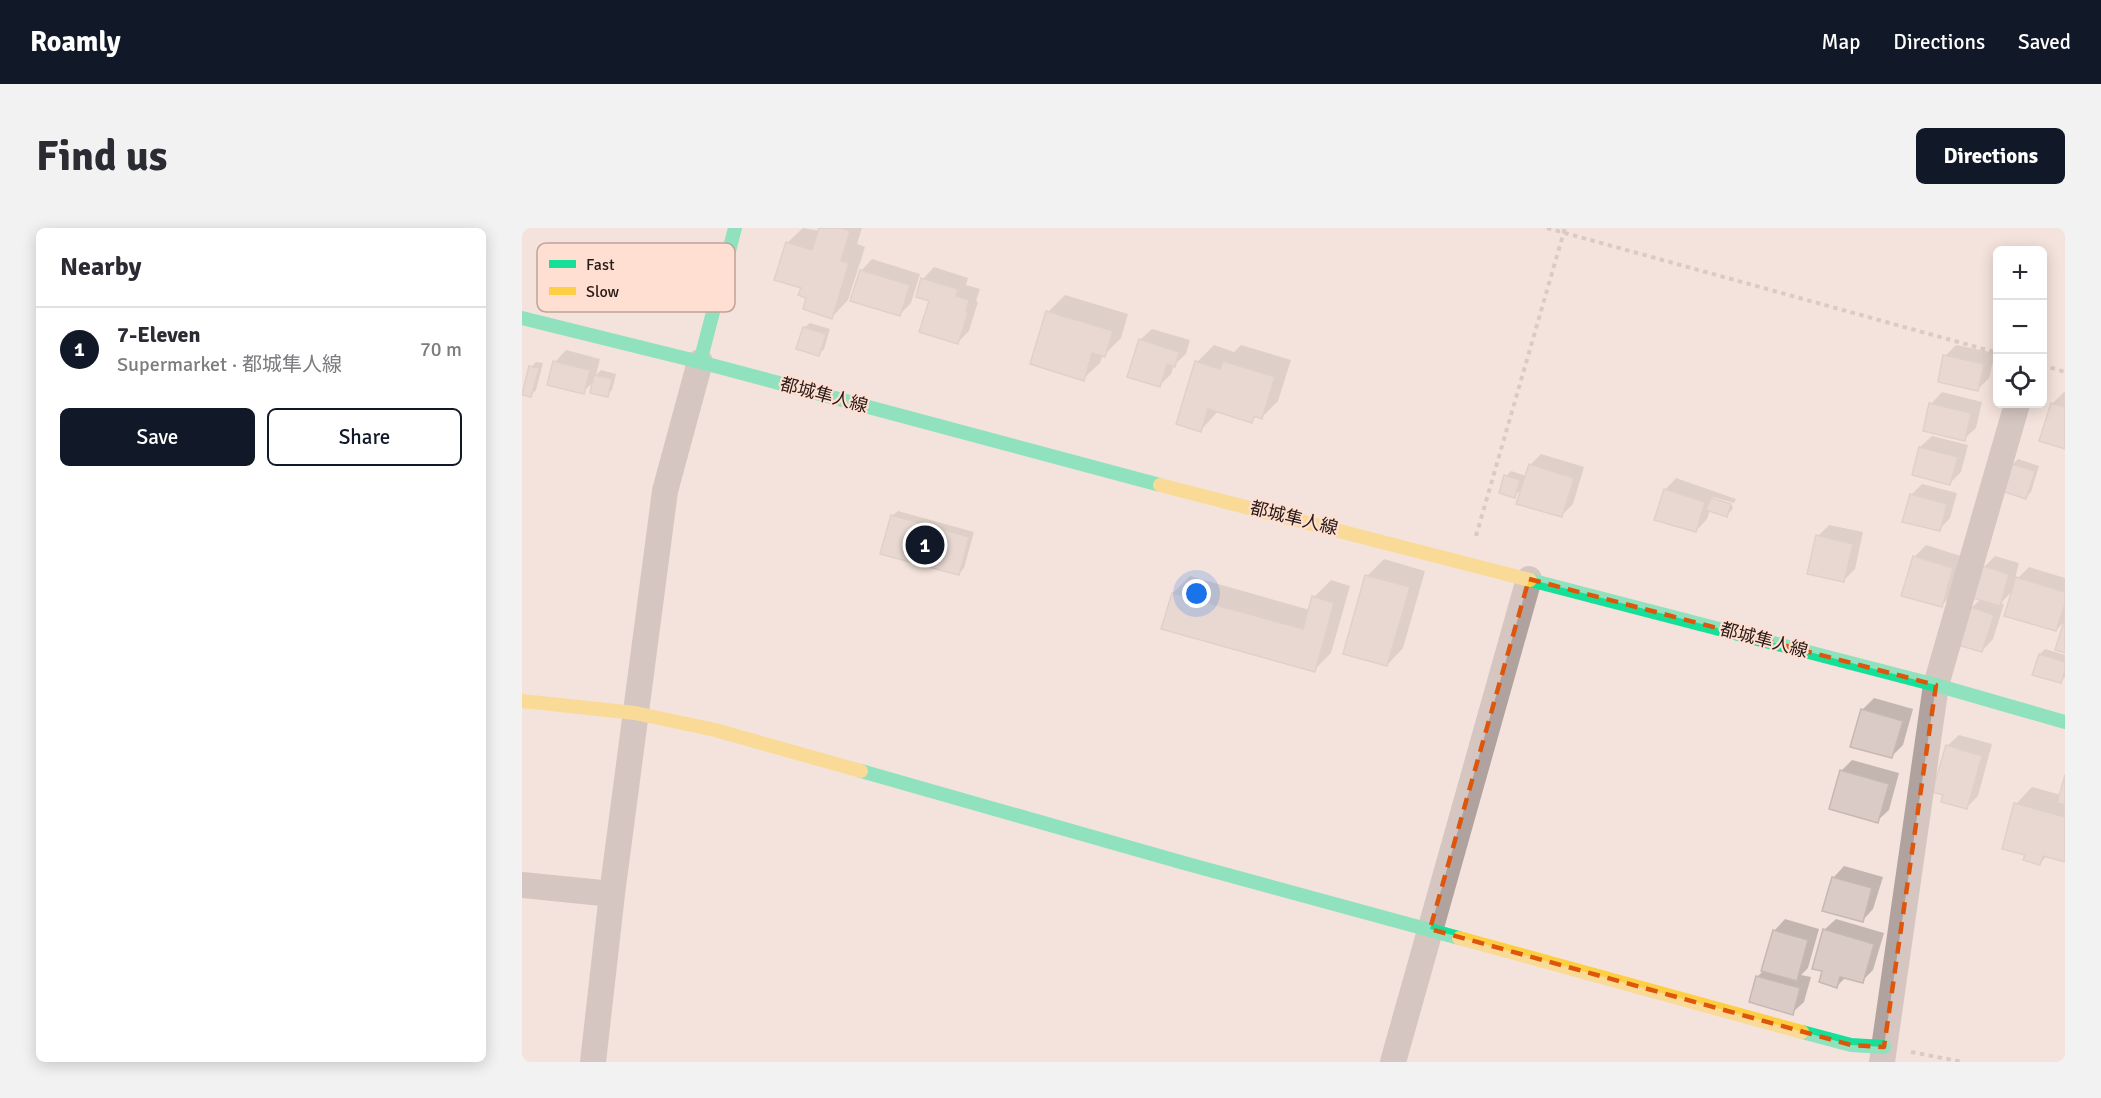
<!DOCTYPE html>
<html lang="en">
<head>
<meta charset="utf-8">
<style>
	body { margin:0; font-family:Signika,"Noto Sans JP",sans-serif; background:#f2f2f3; color:#2b2b33 }
	.controls { position:absolute; right:18px; top:18px; display:grid; overflow:hidden; border-radius:9px; box-shadow:0 3px 15px #0003 }
	.controls button { width:54px; height:54px; display:grid; place-items:center; padding:0; border:0; border-bottom:2px solid #e1e1e2; background:#fff; color:#2b2b33; font:30px sans-serif }
	.you { position:absolute; left:675px; top:366px; width:21px; height:21px; margin:-15px; border:4px solid #fff; border-radius:50%; background:#1a73e8; box-shadow:0 0 0 9px #1a73e833 }
	.badge { display:grid; place-items:center; width:39px; height:39px; border-radius:50%; background:#111827; color:#fff; font-size:20px; font-weight:700 }
	.pin { position:absolute; translate:-50% -50%; border:3px solid #fff; box-shadow:0 2px 6px #0006 }
	.list { margin:0; padding:0; list-style:none }
	h2 { display:flex; justify-content:space-between; align-items:center; height:78px; margin:0; padding:0 24px; font-size:26px }
	h2 small { font-size:20px; font-weight:400; color:#7c7c81 }
	.list li { display:grid; grid-template-columns:39px 1fr auto; gap:18px; align-items:center; box-sizing:border-box; height:84px; padding:0 24px; border-top:2px solid #e1e1e2 }
	.list b { display:block; font-size:22px; white-space:nowrap }
	.list p { margin:0; font-size:20px; white-space:nowrap; color:#7c7c81 }
	.list em { font-size:20px; font-style:normal; color:#7c7c81 }
	.actions { display:flex; gap:12px; padding:18px 24px }
	.actions a { flex:1; padding:14px 0; border:2px solid #111827; border-radius:9px; text-align:center; font-size:21px; color:#111827 }
	.actions .main { background:#111827; color:#fff }
	.icon { flex:none; width:33px; height:33px; fill:none; stroke:currentColor; stroke-width:2; stroke-linecap:round; stroke-linejoin:round }
	.map { position:relative; flex:none; width:1543px; height:834px; overflow:hidden; border-radius:9px }
	header { display:flex; align-items:center; gap:36px; box-sizing:border-box; height:84px; padding:0 30px; background:#111827; color:#fff }
	header strong { font-size:28px }
	nav { display:flex; gap:33px; margin-inline-start:auto; font-size:21px }
	.intro { display:flex; align-items:center; justify-content:space-between; box-sizing:border-box; height:144px; padding:0 36px }
	h1 { margin:0; font-size:42px }
	.button { padding:15px 27px; border-radius:9px; background:#111827; color:#fff; font-size:21px; font-weight:700 }
	main { display:flex; gap:36px; padding:0 36px }
	aside { flex:1; background:#fff; border-radius:9px; box-shadow:0 3px 15px #0003 }
	.map>svg:first-child { display:block }
</style>
</head>
<body>
<header>
<strong>Roamly</strong>
<nav><a>Map</a><a>Directions</a><a>Saved</a></nav>
</header>
<div class="intro"><h1>Find us</h1><a class="button">Directions</a></div>
<main>
<aside>
<h2>Nearby<small></small></h2>
<ul class="list">
<li><span class="badge">1</span><div><b>7-Eleven</b><p>Supermarket · 都城隼人線</p></div><em>70 m</em></li>
</ul>
<div class="actions"><a class="main">Save</a><a>Share</a></div>
</aside>
<div class="map">
<svg width="1543" height="834" viewBox="0 0 1543 834">
	<rect width="100%" height="100%" fill="#f4e3dc"/>
	<!-- shadow -->
	<path fill="#0003" d="M281 0 298 3V0H340L335 16 343 19 326 72 310 89 286 69 265 15Z
		M350 31 398 46 389 75 378 86 339 43Z
		M412 39 446 50 444 57 458 61 454 73 456 74 447 103 436 114 409 72 401 51Z
		M543 67 606 86 599 110 582 127 581 126 578 135 561 151 526 84Z
		M288 95 308 101 302 121 297 126 282 100Z
		M630 101 668 112 664 126 652 137 649 146 638 157 618 112Z
		M692 117 712 124 719 117 769 132 756 173 740 189 735 188 729 193 696 183 679 202 675 134Z
		M1434 117 1473 125 1467 150 1456 161 1423 128Z
		M44 122 78 131 74 147 79 142 94 146 90 162 85 168 72 153 61 164 33 134Z
		M14 134 21 135 14 162 9 167V139Z
		M1420 164 1460 174 1454 200 1442 211 1409 176Z
		M1542 164 1543 165V219L1530 176Z
		M1410 208 1446 217 1439 244 1428 255 1391 246 1398 219Z
		M1019 226 1062 239 1051 276 1039 288 1001 260 992 268 984 248 989 243 1005 248 1008 237Z
		M1496 231 1517 238 1509 264 1504 269 1490 237Z
		M1154 250 1214 271 1212 275 1191 269V272L1211 278 1210 282 1205 287 1188 282 1185 291 1174 303 1143 262Z
		M1400 256 1435 265 1428 290 1417 302 1389 267Z
		M376 283 452 304 442 340 437 346 370 288Z
		M1307 297 1341 304 1333 341 1322 352 1296 308Z
		M1404 317 1442 329 1431 366 1419 378 1392 329Z
		M1473 328 1497 335 1492 354 1507 339 1543 350V393L1534 402 1492 361 1479 375 1482 376 1471 411 1460 423 1449 380 1459 371 1462 339Z
		M862 331 903 343 881 420 865 437 845 348Z
		M668 348 788 382 792 369 809 352 828 358 809 425 792 442 641 400 651 365Z
		M1523 421 1543 427V449L1539 454 1518 426Z
		M1352 470 1391 481 1381 517 1370 528 1340 482Z
		M1437 507 1470 516 1456 568 1444 580 1425 518Z
		M1330 532 1377 545 1367 582 1355 593 1319 543Z
		M1543 552V633L1525 628 1518 635 1505 626 1494 576 1510 559 1539 567Z
		M1322 638 1361 649 1351 681 1340 693 1311 650Z
		M1263 691 1297 701 1286 740 1279 747 1289 749 1282 774 1270 785 1235 749 1242 742 1252 703Z
		M1314 691 1362 705 1351 742 1340 753 1324 749 1315 758 1301 742 1302 702Z"/>
	<!-- building -->
	<path fill="#dbcbc6" stroke="#c6b8b3" stroke-width="1.5" d="M297 0H320L328 3 319 33 327 35 310 91 281 81 284 70 276 67 279 60 252 52 264 14 290 22Z
		M338 42 388 57 378 88 328 73Z
		M399 50 436 61 434 68 447 72 444 84 446 85 436 116 397 104 407 73 394 69Z
		M524 83 591 103 583 129 570 125 562 153 508 136Z
		M281 99 304 106 297 128 274 121Z
		M617 111 657 124 653 139 645 136 638 159 605 149Z
		M1421 127 1462 136 1456 163 1416 154Z
		M31 133 68 142 62 166 25 157Z
		M673 133 698 141 701 133 753 149 740 191 732 188 730 195 686 181 679 204 654 196Z
		M7 138 17 140 9 169 0 167Z
		M72 147 90 151 86 169 68 165Z
		M1407 175 1449 185 1443 213 1401 203Z
		M1529 175 1543 179V221L1517 213Z
		M1397 219 1436 229 1428 257 1390 247Z
		M1007 236 1052 250 1040 289 994 276Z
		M1489 236 1513 243 1504 271 1480 263Z
		M982 247 998 252 993 270 977 265Z
		M1142 261 1183 274 1174 304 1132 292Z
		M1388 266 1425 276 1418 303 1380 294Z
		M1189 270 1209 276 1205 289 1184 282Z
		M369 287 447 309 437 347 358 326Z
		M1294 307 1331 316 1322 354 1285 346Z
		M1391 328 1431 340 1420 379 1379 368Z
		M1461 338 1487 346 1478 378 1451 370Z
		M843 347 888 359 865 438 821 426Z
		M1494 349 1543 364V376L1534 403 1482 388Z
		M650 365 781 401 790 368 812 375 793 444 639 401Z
		M1448 379 1472 387 1460 424 1436 417Z
		M1543 390V425L1533 422Z
		M1517 426 1543 434V442L1539 455 1510 447Z
		M1339 481 1381 493 1370 530 1328 519Z
		M1424 517 1460 528 1445 581 1419 574 1421 567 1410 564Z
		M1318 542 1367 556 1356 595 1307 581Z
		M1543 547V577L1535 575Z
		M1492 575 1543 589V634L1521 628 1518 637 1501 632 1503 627 1480 621Z
		M1310 649 1350 660 1341 694 1300 683Z
		M1301 701 1352 716 1341 755 1318 749 1315 760 1297 754 1300 743 1290 741Z
		M1251 702 1286 712 1275 753 1239 743Z
		M1234 748 1278 760 1271 787 1227 774Z"/>
	<g fill="none" stroke-linecap="round" stroke-linejoin="round">
		<!-- path -->
		<path stroke="#b8aca6" stroke-width="4" stroke-dasharray="4.5 4.5" stroke-linecap="butt" d="M1025 0 1476 125
			M1520 137 1543 144
			M954 308 1043 0
			M1389 824 1441 834"/>
		<!-- street -->
		<path stroke="#b0a39f" stroke-width="26" d="M0 657 90 666
			M71 834 90 666 143 263 178 134
			M871 834 1007 351
			M1360 834 1414 457 1495 176"/>
		<!-- fast -->
		<path stroke="#16e098" stroke-width="14" d="M0 90 178 134 638 257
			M178 134 213 0
			M1008 352 1414 457 1543 494
			M339 543 662 635 937 710
			M1280 804 1329 817 1362 819"/>
		<!-- slow -->
		<path stroke="#ffcf43" stroke-width="14" d="M638 257 1008 352
			M0 473 113 485 193 502 339 543
			M937 710 1280 804"/>
	</g>
	<!-- marked area -->
	<path d="M0 0H1543V834H0ZM1007 351 1414 457 1362 819 1329 817 908 701Z" fill="#f4e3dc" fill-opacity=".55" fill-rule="evenodd"/>
	<path fill="none" stroke="#de560c" stroke-width="4.5" stroke-dasharray="12 8" stroke-linejoin="round" d="M1007 351 1414 457 1362 819 1329 817 908 701Z"/>
	<g text-anchor="middle" stroke-width="4.5" stroke-linejoin="round" paint-order="stroke">
		<!-- street labels -->
		<g font-size="18" fill="#281a15" stroke="#fedfd2">
			<text transform="translate(302 167) rotate(15)" y="6">都城隼人線</text>
			<text transform="translate(772 290) rotate(14)" y="6">都城隼人線</text>
			<text transform="translate(1242 412) rotate(15)" y="6">都城隼人線</text>
		</g>
	</g>
	<!-- legend -->
	<rect x="15" y="15" width="198" height="69" rx="9" fill="#fedfd2" stroke="#bea499" stroke-width="1.5"/>
	<rect x="27" y="32" width="27" height="8" fill="#16e098"/>
	<rect x="27" y="59" width="27" height="8" fill="#ffcf43"/>
	<g font-size="16" fill="#281a15">
		<text x="64" y="42">Fast</text>
		<text x="64" y="69">Slow</text>
	</g>
</svg>
<div class="controls">
<button>+</button>
<button>−</button>
<button><svg class="icon" aria-label="locate" viewBox="0 0 24 24"><circle cx="12" cy="12" r="6"/><path d="M12 2v4M12 18v4M2 12h4M18 12h4"/></svg></button>
</div>
<div class="you"></div>
<div class="pin badge" style="left:403px;top:317px">1</div>
</div>
</main>
</body>
</html>
